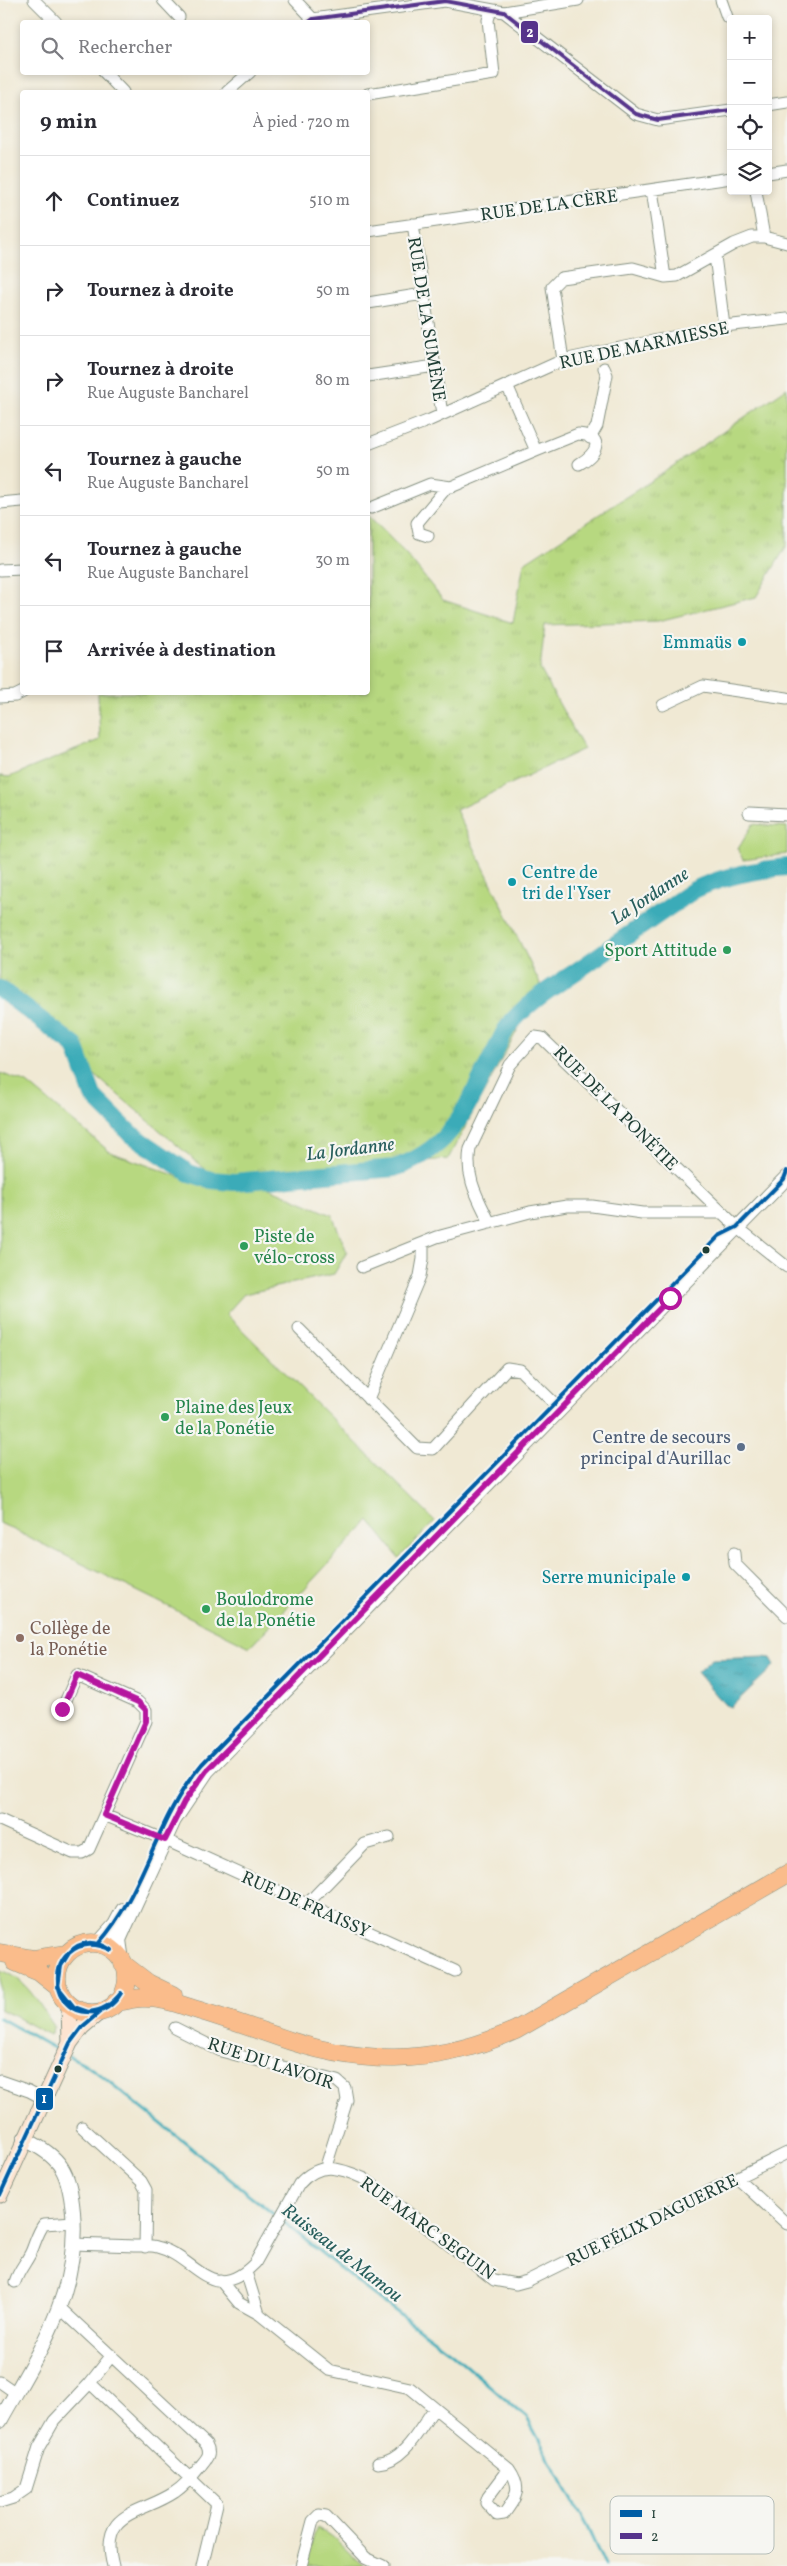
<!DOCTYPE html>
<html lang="fr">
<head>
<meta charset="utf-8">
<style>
	body { margin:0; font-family:Vollkorn,serif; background:#f7f7f7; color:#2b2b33 }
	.controls { position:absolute; right:15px; top:15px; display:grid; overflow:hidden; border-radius:5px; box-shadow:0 2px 8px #0003 }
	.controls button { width:45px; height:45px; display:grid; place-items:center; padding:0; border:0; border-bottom:1px solid #e1e1e2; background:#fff; color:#2b2b33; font:25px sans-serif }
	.stop { position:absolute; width:15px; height:15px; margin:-11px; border:4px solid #b5179e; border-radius:50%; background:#fff }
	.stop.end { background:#b5179e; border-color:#fff; box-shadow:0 1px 5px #0008 }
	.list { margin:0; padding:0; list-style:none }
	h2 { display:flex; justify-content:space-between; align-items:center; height:65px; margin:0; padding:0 20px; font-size:21px }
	h2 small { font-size:16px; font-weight:400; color:#7c7c81 }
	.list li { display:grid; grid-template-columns:32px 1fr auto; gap:15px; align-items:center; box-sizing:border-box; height:90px; padding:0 20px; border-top:1px solid #e1e1e2 }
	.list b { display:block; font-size:19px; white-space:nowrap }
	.list p { margin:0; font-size:16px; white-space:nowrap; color:#7c7c81 }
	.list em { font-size:16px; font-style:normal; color:#7c7c81 }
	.icon { flex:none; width:28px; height:28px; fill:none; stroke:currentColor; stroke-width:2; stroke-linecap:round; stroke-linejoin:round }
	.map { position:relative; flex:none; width:787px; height:2566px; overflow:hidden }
	.search { position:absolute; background:#fff; box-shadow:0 2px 8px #0003; left:20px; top:20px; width:350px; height:55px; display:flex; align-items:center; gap:12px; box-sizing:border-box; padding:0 18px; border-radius:5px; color:#7c7c81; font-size:19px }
	.panel { position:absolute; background:#fff; box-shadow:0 2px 8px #0003; left:20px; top:90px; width:350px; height:605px; border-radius:5px }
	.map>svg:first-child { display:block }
</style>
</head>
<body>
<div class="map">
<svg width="787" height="2566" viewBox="0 0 787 2566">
	<defs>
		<pattern id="grass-tufts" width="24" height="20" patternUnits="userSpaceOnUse" patternTransform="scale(1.25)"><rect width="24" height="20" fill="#b7d880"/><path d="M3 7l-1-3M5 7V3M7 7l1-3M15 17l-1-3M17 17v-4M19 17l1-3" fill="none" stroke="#9dba6f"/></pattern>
		<pattern id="water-ripples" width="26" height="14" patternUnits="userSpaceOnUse" patternTransform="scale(1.25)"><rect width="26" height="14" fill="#3babb8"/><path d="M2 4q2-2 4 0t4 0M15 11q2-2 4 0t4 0" fill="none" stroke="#318c96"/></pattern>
	</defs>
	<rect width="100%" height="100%" fill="#f6f6f2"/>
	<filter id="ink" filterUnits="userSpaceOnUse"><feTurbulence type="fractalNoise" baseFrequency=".02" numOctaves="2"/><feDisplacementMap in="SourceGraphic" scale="10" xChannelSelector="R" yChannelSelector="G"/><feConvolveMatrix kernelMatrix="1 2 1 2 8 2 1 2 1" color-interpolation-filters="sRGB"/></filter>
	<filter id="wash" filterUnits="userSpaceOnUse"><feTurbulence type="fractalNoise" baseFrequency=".0096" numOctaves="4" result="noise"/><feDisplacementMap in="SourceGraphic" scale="20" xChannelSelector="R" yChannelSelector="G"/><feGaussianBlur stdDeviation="1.12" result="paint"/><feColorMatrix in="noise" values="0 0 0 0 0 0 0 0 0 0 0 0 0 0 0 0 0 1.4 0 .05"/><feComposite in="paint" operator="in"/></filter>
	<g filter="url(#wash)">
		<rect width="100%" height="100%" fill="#f0e9d4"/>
		<!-- grass -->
		<path fill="url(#grass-tufts)" stroke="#6b8a5a" d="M787 388V545L756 597 658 621 545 625 540 669 584 749 456 810 541 986 448 1159 218 1180 89 1070 74 1041 8 988 0 985V776L9 777 100 740 98 693 368 692V515L406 554 443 600 513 623 524 563 660 475Z"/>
		<!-- green -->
		<path fill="#b7d880" stroke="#6b8a5a" d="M753 824 787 827V854L743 860 738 849Z
			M0 1073 27 1083 110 1152 205 1186 260 1184 332 1215 347 1252 334 1274 244 1294 226 1314 435 1521 399 1558 369 1520 250 1647 0 1523Z
			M0 1970C26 1977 39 2005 54 2026L50 2035 0 2009Z
			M318 2528C339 2538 346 2552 364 2566H305L314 2534Z"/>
		<!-- water -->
		<path fill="url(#water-ripples)" stroke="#2d7476" d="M764 1657 771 1658 775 1665 731 1707 725 1705 697 1672 712 1659Z"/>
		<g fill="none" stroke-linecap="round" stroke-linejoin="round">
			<!-- stream -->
			<path stroke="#3babb8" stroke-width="3" d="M0 2018 61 2052
				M69 2056 83 2063 102 2076 277 2217
				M282 2221 362 2286 453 2354 527 2418 587 2527 605 2566"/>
			<!-- river -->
			<path stroke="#3babb8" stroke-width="18" d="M0 989 75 1046 93 1096 131 1134 189 1173 211 1180 234 1182 394 1168C452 1149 465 1109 491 1059 497 1049 501 1037 507 1028 527 1001 557 985 584 966 620 941 657 915 694 890 722 876 755 870 787 867"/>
		</g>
	</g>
	<g filter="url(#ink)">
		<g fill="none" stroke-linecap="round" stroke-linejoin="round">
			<defs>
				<path id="minor" d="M34 0 56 22
					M163 0 179 17
					M295 0 313 19
					M721 0 727 17
					M504 12 578 0
					M309 22 313 19 445 1 504 12 636 114 658 120 731 110
					M104 72 123 92
					M227 92 250 72
					M368 94 494 74 488 20 491 10
					M768 105 787 102
					M768 173 787 170
					M652 190 665 277
					M756 191 764 237
					M413 224 442 414
					M368 231 731 178
					M715 256 724 326
					M368 303 423 294
					M563 360 552 287 561 278 633 268 665 277 677 276 734 244 752 237H764L787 243
					M368 376 435 366
					M507 385 536 451 578 434C606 436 597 454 579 464
					M590 438 597 426 607 375 604 368
					M368 444 430 420 563 360 724 326 787 319
					M0 503 22 501
					M371 508 430 484 451 487 536 451
					M428 536 419 533 417 523 447 487
					M0 570 22 569
					M0 697 15 696 23 692
					M663 705 703 686 787 698
					M749 813 787 815
					M490 1223C478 1198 465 1178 470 1149L510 1065 535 1037 542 1038 737 1227 787 1267
					M362 1267 437 1237 530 1212 567 1206H592L642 1213H723
					M299 1329 417 1448 433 1449 507 1368 520 1370 555 1404
					M368 1399 420 1276 423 1259V1243
					M734 1553 735 1564 787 1616
					M104 1815 170 1842 455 1971
					M0 1820 73 1853H82L89 1849 146 1721V1710L138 1702 77 1675 62 1709
					M307 1904 365 1844 389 1837
					M175 2028 221 2051 337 2081 345 2088 347 2100 327 2163V2168
					M0 2081 29 2091 44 2099
					M82 2127 141 2181 146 2190 145 2247
					M737 2178 787 2224
					M75 2244C95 2245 114 2245 134 2246 141 2246 150 2245 157 2247 195 2256 212 2307 255 2263L299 2184C320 2161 339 2167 365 2179L494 2280 516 2284 527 2281 787 2153
					M246 2272 259 2314
					M220 2280 239 2303 259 2314 329 2370 410 2388 509 2469C523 2489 516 2497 504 2514L497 2515 486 2503 488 2497 509 2469
					M15 2282C19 2269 27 2262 32 2250 36 2240 38 2232 44 2224L74 2222
					M60 2308 206 2444C211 2453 208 2457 202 2464 194 2474 186 2485 175 2492 141 2515 98 2510 113 2566
					M112 2355 90 2383 217 2504 202 2566
					M0 2382 16 2393
					M378 2463C404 2462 420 2428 434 2409
					M0 2502 13 2498 26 2489 39 2447 54 2421 90 2383
					M301 2566 313 2521 319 2515 326 2516 366 2558 383 2566"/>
				<path id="tertiary" d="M98 1944 115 1925 123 1910
					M122 1961 119 1940 123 1931 174 1820 207 1771 787 1177
					M0 2421C38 2353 80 2293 73 2212 69 2172 62 2157 24 2139"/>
				<path id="secondary" d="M69 2004 70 2043
					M0 2195 70 2043 82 2027 101 2011"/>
				<path id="primary" d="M57 1978a35 35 0 1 1 70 0a35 35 0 1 1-70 0Z
					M0 1953 34 1959 66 1954
					M15 1962 39 1972 58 1987
					M123 1964 148 1983 173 1995
					M116 2002C125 2001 134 1998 142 1998 160 1997 178 2004 194 2009 221 2017 247 2026 273 2035 358 2066 432 2067 516 2030L787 1874"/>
			</defs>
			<!-- minor casing -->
			<use href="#minor" stroke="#889384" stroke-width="13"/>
			<!-- tertiary casing -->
			<use href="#tertiary" stroke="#889384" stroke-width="16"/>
			<!-- secondary casing -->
			<use href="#secondary" stroke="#889384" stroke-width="17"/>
			<!-- primary casing -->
			<use href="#primary" stroke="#889384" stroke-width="19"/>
			<!-- minor -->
			<use href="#minor" stroke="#fff" stroke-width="11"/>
			<!-- tertiary -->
			<use href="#tertiary" stroke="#fff" stroke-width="14"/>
			<!-- secondary -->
			<use href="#secondary" stroke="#fde4d1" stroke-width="15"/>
			<!-- primary -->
			<use href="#primary" stroke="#fabc8b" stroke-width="18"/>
			<defs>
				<path id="bus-1" d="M98 1944C147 1889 154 1820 202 1764L719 1236 737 1227 784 1179 787 1171
					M69 1953 61 1966 58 1987 74 2007 88 2012
					M69 1953C48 1970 58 2014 88 2012
					M69 1953C81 1939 97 1941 111 1950
					M69 1953C81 1942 97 1943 111 1950
					M88 2012C102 2014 114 2005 121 1993
					M88 2012C103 2011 112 2004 121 1993
					M0 2195 70 2043 82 2027 101 2011"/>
				<path id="bus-2" d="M309 22 313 19 445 1 504 12 636 114 658 120 731 110"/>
			</defs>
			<!-- bus-1 casing -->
			<use href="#bus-1" stroke="#f6f6f2" stroke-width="8"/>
			<!-- bus-2 casing -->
			<use href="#bus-2" stroke="#f6f6f2" stroke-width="8"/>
			<!-- bus-1 -->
			<use href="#bus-1" stroke="#005da5" stroke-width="4"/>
			<!-- bus-2 -->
			<use href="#bus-2" stroke="#56348b" stroke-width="4"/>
		</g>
	</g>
	<g fill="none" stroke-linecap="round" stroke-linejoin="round" filter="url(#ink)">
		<!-- route -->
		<path stroke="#b5179e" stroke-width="6" d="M62 1709 77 1675 138 1702 146 1710V1721L104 1815 165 1840 184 1802 206 1771 670 1298"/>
	</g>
	<!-- markers -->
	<g fill="#0f9aa8" stroke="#f6f6f2" stroke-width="2">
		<circle cx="742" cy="642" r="5"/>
		<circle cx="512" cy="882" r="5"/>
		<circle cx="686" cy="1577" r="5"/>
	</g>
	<g fill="#2e9e5b" stroke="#f6f6f2" stroke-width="2">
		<circle cx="727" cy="950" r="5"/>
		<circle cx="244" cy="1246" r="5"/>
		<circle cx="165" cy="1417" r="5"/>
		<circle cx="206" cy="1609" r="5"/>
	</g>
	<g fill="#1f3d34" stroke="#f6f6f2" stroke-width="2">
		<circle cx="706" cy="1250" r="4.5"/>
		<circle cx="58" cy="2069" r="4.5"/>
	</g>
	<circle fill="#5c6f8a" stroke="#f6f6f2" stroke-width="2" cx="741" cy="1447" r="5"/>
	<circle fill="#8d6e63" stroke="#f6f6f2" stroke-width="2" cx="20" cy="1638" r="5"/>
	<g text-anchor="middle" stroke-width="4.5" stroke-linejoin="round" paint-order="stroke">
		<!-- street labels -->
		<g font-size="18" fill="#1f3d34" stroke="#f6f6f2">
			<text transform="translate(549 205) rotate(-8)" y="6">RUE DE LA CÈRE</text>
			<text transform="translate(427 319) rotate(81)" y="6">RUE DE LA SUMÈNE</text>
			<text transform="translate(644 345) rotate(-12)" y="6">RUE DE MARMIESSE</text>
			<text transform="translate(616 1108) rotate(45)" y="6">RUE DE LA PONÉTIE</text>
			<text transform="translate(306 1904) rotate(24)" y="6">RUE DE FRAISSY</text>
			<text transform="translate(271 2063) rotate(18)" y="6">RUE DU LAVOIR</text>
			<text transform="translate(652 2220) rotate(-26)" y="6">RUE FÉLIX DAGUERRE</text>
			<text transform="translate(428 2228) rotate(36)" y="6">RUE MARC SEGUIN</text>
		</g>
		<!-- culture labels -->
		<g font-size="18" fill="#0d838f" stroke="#f6f6f2" text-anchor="end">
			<text x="732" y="648">Emmaüs</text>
			<text x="522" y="878" text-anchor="start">Centre de<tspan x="522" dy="21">tri de l'Yser</tspan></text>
			<text x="676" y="1583">Serre municipale</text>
		</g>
		<!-- leisure labels -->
		<g font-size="18" fill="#27864d" stroke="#f6f6f2" text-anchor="start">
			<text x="717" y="956" text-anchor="end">Sport Attitude</text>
			<text x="254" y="1242">Piste de<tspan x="254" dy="21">vélo-cross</tspan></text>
			<text x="175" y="1413">Plaine des Jeux<tspan x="175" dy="21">de la Ponétie</tspan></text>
			<text x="216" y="1605">Boulodrome<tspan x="216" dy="21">de la Ponétie</tspan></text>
		</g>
		<!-- service labels -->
		<g font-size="18" fill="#4e5e75" stroke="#f6f6f2" text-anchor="end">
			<text x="731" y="1443">Centre de secours<tspan x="731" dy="21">principal d'Aurillac</tspan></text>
		</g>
		<!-- education labels -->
		<g font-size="18" fill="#785e54" stroke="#f6f6f2" text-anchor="start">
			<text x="30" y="1634">Collège de<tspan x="30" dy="21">la Ponétie</tspan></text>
		</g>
		<!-- water labels -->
		<g font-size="19" font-style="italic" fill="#275e5c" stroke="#f6f6f2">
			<text transform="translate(649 895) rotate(-33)" y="7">La Jordanne</text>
			<text transform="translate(350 1148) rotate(-7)" y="7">La Jordanne</text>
			<text transform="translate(343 2252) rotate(38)" y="7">Ruisseau de Mamou</text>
		</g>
	</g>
	<!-- legend -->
	<rect x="610" y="2496" width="164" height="58" rx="8" fill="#f6f6f2" stroke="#b6beb9" stroke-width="1"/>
	<rect x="620" y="2510" width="22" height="7" fill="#005da5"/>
	<rect x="620" y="2533" width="22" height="6" fill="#56348b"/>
	<g font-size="14" fill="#1f3d34">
		<text x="651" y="2518">1</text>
		<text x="651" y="2541">2</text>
	</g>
	<g stroke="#f6f6f2" stroke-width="2">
		<rect x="520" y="20" width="19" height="24" rx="5" fill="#56348b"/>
		<rect x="35" y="2087" width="19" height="24" rx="5" fill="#005da5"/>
	</g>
	<g font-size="14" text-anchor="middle" font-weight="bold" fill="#fff">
		<text x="530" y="37">2</text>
		<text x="44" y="2103">1</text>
	</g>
</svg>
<div class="controls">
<button>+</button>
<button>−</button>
<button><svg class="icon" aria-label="locate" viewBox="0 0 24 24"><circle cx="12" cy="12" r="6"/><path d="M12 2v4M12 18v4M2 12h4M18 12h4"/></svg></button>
<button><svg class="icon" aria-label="layers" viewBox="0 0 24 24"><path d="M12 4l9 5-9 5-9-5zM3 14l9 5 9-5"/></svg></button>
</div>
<div class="stop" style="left:670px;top:1298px"></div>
<div class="stop end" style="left:62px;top:1709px"></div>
<div class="search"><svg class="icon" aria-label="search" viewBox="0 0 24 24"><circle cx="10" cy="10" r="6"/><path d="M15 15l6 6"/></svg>Rechercher</div>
<section class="panel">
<h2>9 min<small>À pied · 720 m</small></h2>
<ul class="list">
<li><svg class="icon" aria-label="ahead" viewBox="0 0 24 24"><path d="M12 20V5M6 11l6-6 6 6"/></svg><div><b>Continuez</b></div><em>510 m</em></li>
<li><svg class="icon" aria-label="right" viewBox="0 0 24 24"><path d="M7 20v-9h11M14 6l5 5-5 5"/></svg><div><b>Tournez à droite</b></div><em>50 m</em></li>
<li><svg class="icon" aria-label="right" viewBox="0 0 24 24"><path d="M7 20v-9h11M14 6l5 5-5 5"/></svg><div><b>Tournez à droite</b><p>Rue Auguste Bancharel</p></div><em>80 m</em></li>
<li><svg class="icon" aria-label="left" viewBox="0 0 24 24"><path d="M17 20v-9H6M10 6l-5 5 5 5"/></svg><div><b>Tournez à gauche</b><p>Rue Auguste Bancharel</p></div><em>50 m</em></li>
<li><svg class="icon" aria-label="left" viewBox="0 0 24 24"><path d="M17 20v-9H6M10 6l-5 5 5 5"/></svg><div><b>Tournez à gauche</b><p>Rue Auguste Bancharel</p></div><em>30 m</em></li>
<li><svg class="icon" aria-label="arrive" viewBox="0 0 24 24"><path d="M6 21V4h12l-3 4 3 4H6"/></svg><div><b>Arrivée à destination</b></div></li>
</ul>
</section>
</div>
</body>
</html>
